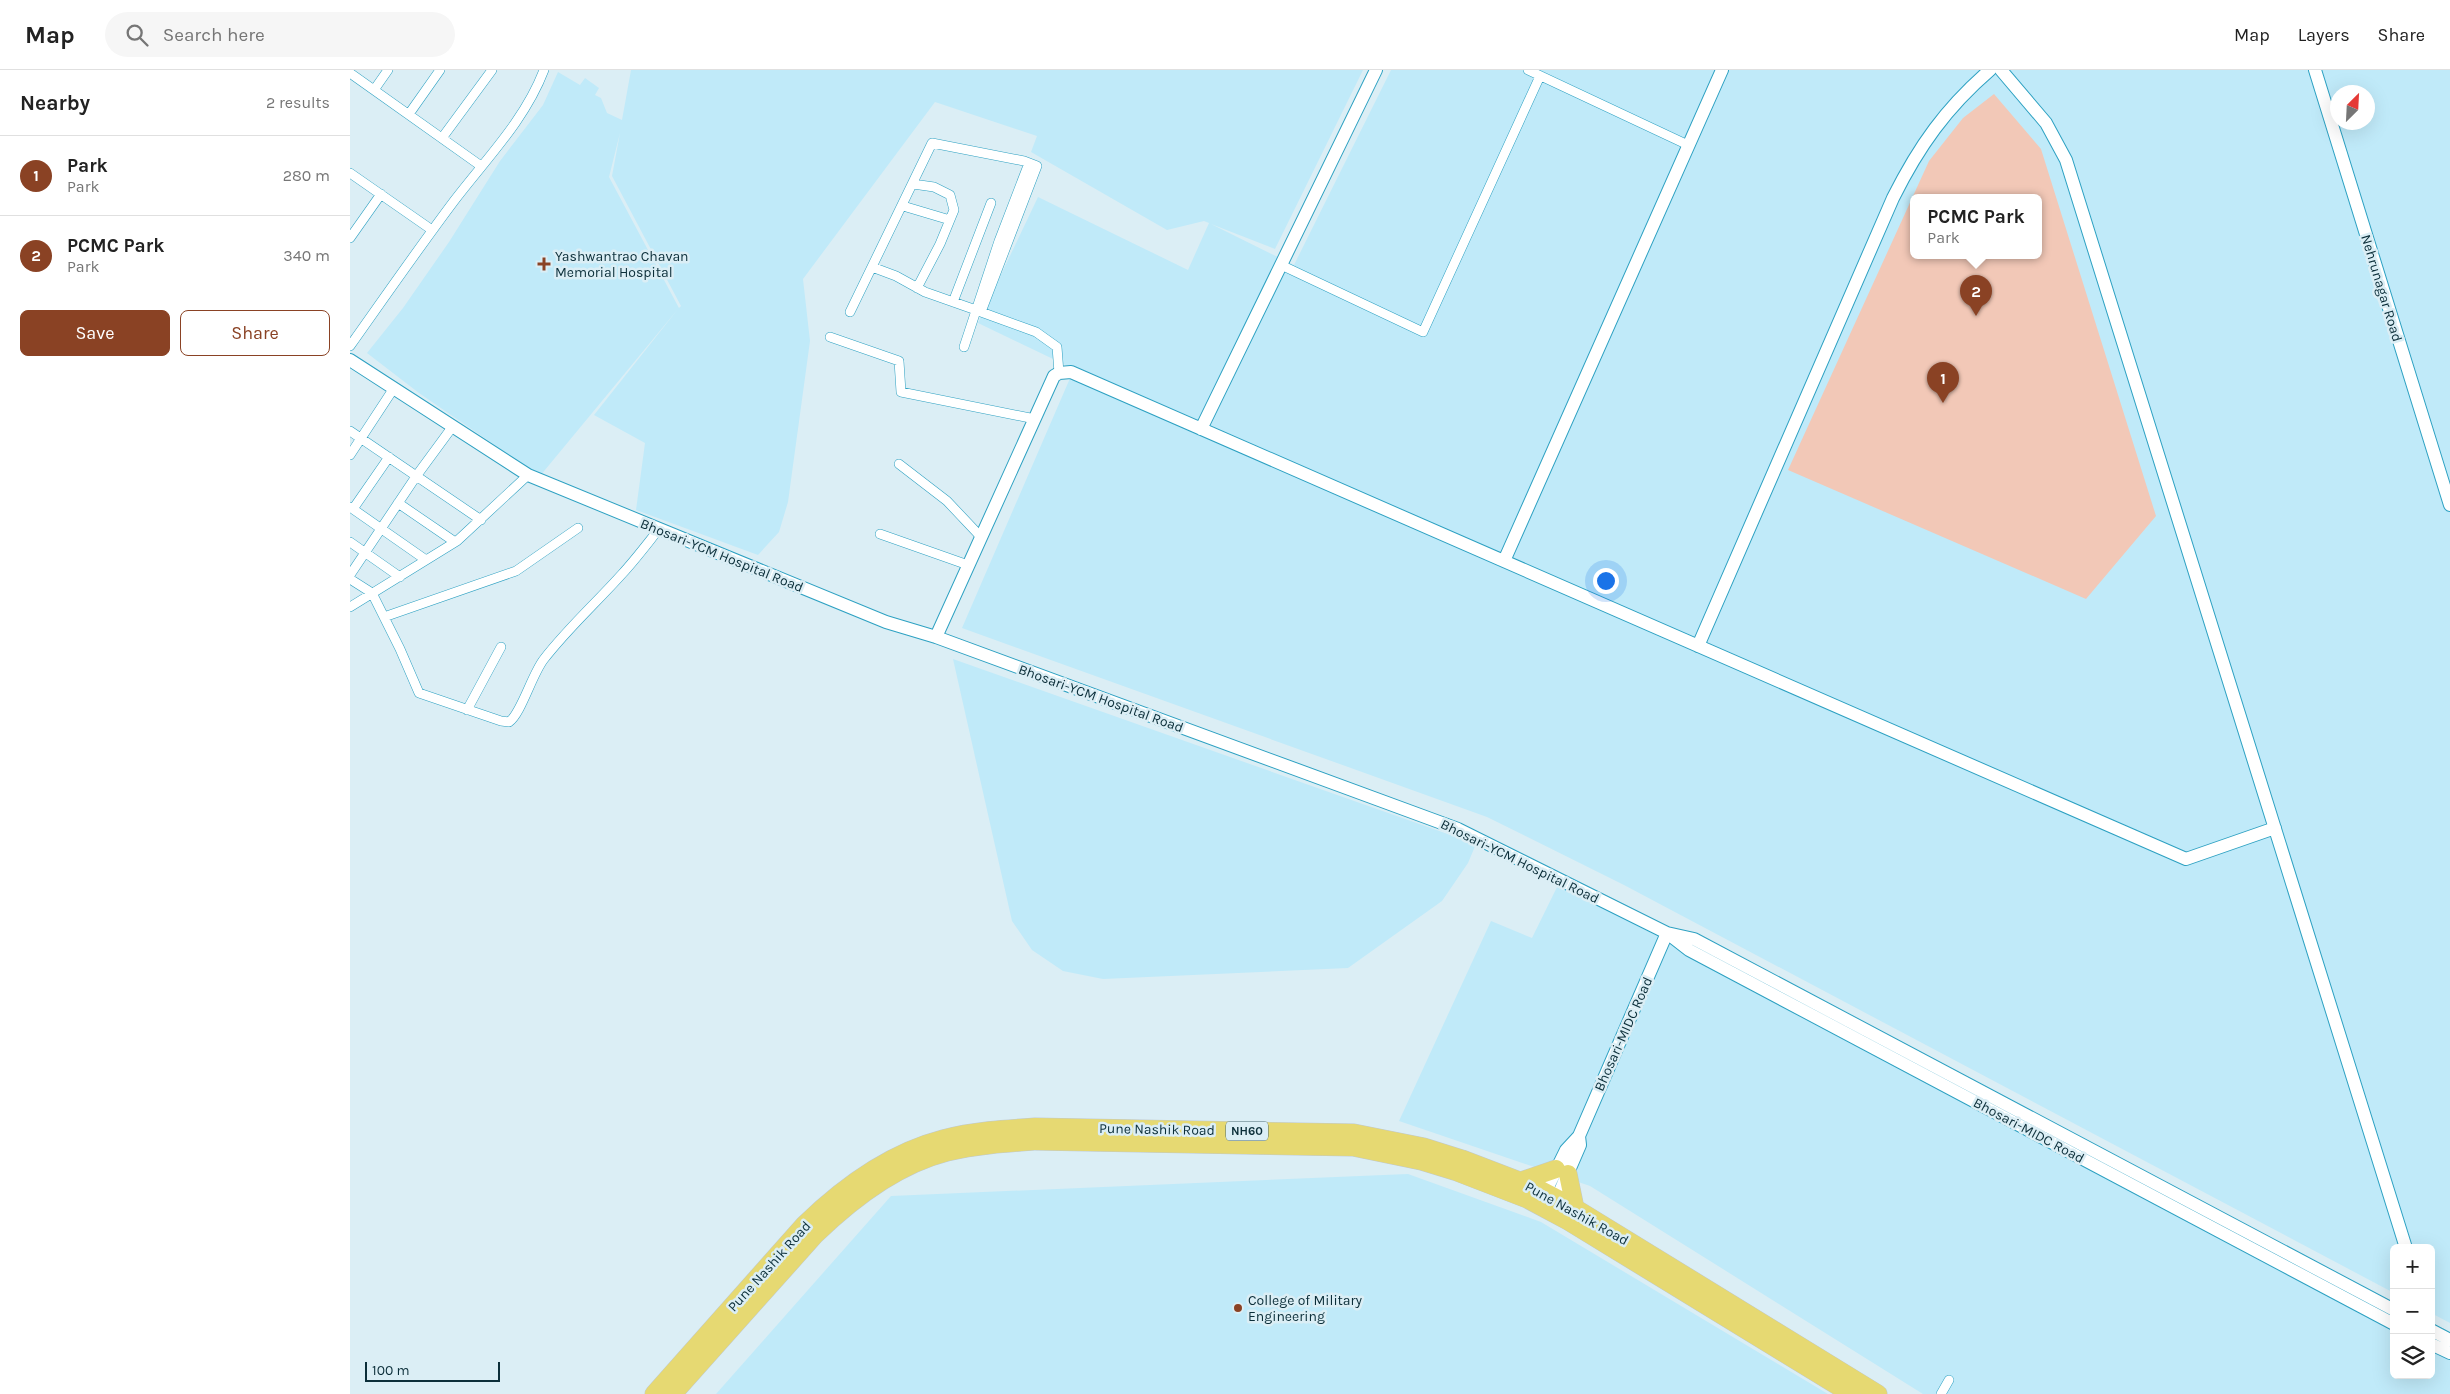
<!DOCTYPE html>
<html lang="en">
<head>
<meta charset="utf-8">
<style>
	body { margin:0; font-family:Karla,sans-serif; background:#f6f6f6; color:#222 }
	.controls { position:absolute; right:15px; bottom:15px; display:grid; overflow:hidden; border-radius:8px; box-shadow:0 5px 20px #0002 }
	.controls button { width:45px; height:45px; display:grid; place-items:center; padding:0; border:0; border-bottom:1px solid #e0e0e0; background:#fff; color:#222; font:25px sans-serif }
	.compass { position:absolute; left:1980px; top:15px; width:45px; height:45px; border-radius:50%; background:#fff; box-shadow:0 5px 20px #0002; rotate:24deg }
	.scale { position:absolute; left:15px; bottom:12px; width:135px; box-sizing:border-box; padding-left:5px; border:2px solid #0b2e39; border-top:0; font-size:14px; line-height:18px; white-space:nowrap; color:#0b2e39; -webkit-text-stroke:4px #dbeef5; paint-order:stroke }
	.you { position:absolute; left:1255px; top:510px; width:18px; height:18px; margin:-12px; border:4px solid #fff; border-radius:50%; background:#1a73e8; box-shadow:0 0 0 8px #1a73e833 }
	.badge { display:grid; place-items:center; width:32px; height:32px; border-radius:50%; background:#8a4224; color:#fff; font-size:16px; font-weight:700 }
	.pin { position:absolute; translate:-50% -41px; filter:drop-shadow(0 1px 2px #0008) }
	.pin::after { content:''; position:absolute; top:26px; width:18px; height:15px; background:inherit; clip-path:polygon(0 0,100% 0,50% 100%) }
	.popup { position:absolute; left:1560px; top:124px; width:132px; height:65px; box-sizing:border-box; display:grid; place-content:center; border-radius:8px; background:#fff; filter:drop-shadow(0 1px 4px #0005); font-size:16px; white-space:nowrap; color:#767676 }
	.popup b { font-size:19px; color:#222 }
	.popup::after { content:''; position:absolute; left:50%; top:100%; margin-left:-10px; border:10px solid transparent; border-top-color:#fff }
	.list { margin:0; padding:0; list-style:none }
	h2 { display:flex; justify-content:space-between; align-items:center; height:65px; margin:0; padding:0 20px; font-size:21px }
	h2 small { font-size:16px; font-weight:400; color:#767676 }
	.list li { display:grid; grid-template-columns:32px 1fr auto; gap:15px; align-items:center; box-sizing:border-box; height:80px; padding:0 20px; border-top:1px solid #e0e0e0 }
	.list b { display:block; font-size:19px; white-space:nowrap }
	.list p { margin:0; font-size:16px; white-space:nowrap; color:#767676 }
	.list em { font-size:16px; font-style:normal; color:#767676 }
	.actions { display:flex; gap:10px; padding:15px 20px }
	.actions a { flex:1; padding:11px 0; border:1px solid #8a4224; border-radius:8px; text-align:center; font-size:18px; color:#8a4224 }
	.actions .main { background:#8a4224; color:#fff }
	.icon { flex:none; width:28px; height:28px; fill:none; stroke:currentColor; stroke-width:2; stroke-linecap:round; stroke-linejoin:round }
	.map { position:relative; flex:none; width:2100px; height:1324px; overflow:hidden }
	header { display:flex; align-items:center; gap:30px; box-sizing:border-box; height:70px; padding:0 25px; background:#fff; border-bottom:1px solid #e0e0e0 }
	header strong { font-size:24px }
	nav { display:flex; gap:28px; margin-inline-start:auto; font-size:18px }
	.search { width:350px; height:45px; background:#f6f6f6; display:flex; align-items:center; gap:12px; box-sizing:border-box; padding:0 18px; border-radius:28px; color:#767676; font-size:19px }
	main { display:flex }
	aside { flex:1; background:#fff }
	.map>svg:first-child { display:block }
</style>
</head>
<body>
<header>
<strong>Map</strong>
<div class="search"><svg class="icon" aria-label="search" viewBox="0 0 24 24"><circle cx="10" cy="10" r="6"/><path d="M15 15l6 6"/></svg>Search here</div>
<nav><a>Map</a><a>Layers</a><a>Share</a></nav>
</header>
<main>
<aside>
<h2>Nearby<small>2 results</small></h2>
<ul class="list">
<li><span class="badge">1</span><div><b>Park</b><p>Park</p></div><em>280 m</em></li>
<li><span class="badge">2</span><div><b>PCMC Park</b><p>Park</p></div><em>340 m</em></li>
</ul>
<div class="actions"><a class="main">Save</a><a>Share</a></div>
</aside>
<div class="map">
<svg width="2100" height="1324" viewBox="0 0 2100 1324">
	<rect width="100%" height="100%" fill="#dbeef5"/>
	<!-- built -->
	<path fill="#c0eaf9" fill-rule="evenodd" d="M281 0H1013L925 179 861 154 944 195 1041 0H2100V1253L2081 1243V1178H2044V1223L1274 815 1137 747 612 558 724 299 628 253 688 127 838 200 859 153 854 151 817 160 681 82 687 66 585 32 453 209 460 271 438 432 429 462 408 485 286 440 295 373 244 345 328 239 190 406 69 323 17 283 53 238 99 172 150 91 193 35 208 2 230 15 235 8 249 18 245 25 251 28 257 43 272 50ZM1988 22H2018V52H1988ZM270 63 262 106 331 236 329 238 259 107ZM1564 127H1688V185H1564Z
		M603 589 1126 774 1118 793 1092 831 998 898 753 909 713 901 682 880 662 851Z
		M1209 813 1547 996 2044 1254V1305H2081V1274L2100 1283V1324H1573L1240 1116 1049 1051 1141 851 1182 868Z
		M1058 1104 1191 1152 1478 1324H366L541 1126Z"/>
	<!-- green -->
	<path fill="#f2c8b7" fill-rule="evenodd" d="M1644 24 1691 79 1806 446 1736 529 1438 400 1579 91 1613 48ZM1564 127H1688V185H1564Z"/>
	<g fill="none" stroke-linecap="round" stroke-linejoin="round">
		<defs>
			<path id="street" d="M1178 0 1338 75
				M0 3 131 96
				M24 20 38 0
				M59 44 90 0
				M92 68 142 0
				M0 103 82 160
				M563 114 584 117 600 125 604 140 590 174 567 218
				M553 136 600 150
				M0 168 31 124
				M931 195 1073 262 1190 6
				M522 197 546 206 575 222 626 240
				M603 232 641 133
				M500 242 582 73 674 91 687 96 631 242 686 262 707 277 709 303
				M480 267 549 291 551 322 685 349
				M0 276C34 228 68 179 104 131 136 89 175 50 194 0
				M614 277 649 171 679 93
				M0 361 131 450
				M0 385 44 318
				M549 394 597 431 631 467
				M48 433 105 472
				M0 437 76 490
				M3 439 39 387
				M530 464 618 495
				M0 472 50 507
				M0 505 67 405 103 356
				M0 509 22 523 50 579 69 623 151 651 159 652C171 644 182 604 194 589 218 558 246 533 272 504 285 490 297 474 309 459
				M0 537 107 471 178 405
				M34 547 166 501 228 458
				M117 640 151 577
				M1591 1324 1599 1310"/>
			<path id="secondary" d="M1651 0 1696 53 1716 90 2056 1178
				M1965 0 2100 435
				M0 290 178 405 536 552 586 567 1108 759 1317 863 1344 869 2044 1240
				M851 359 1026 0
				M1154 491 1372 0
				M586 567 704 306 709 303 721 302 1836 789 1925 758
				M1348 576 1543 128C1569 76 1596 38 1640 0
				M1321 866 1339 880 2044 1254
				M1192 1129 1216 1080 1229 1066 1317 863
				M1204 1135 1230 1075 1229 1066
				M2081 1260 2100 1270
				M2081 1274 2100 1283"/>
			<path id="highway" d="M1218 1104 1225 1138
				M1171 1111 1206 1099
				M304 1324 454 1155C493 1117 539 1083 593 1069 623 1061 654 1059 685 1057L1004 1063 1074 1077 1112 1089 1183 1116 1225 1138 1528 1324
				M323 1324 465 1165C502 1129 546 1095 597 1082 626 1075 656 1073 685 1071L1003 1077 1071 1091 1107 1102 1177 1129 1218 1151 1501 1324"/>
		</defs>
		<!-- street casing -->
		<use href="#street" stroke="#2da1c2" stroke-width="10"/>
		<!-- secondary casing -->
		<use href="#secondary" stroke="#2da1c2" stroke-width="14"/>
		<!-- highway casing -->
		<use href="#highway" stroke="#c0c9cc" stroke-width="19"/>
		<!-- street -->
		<use href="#street" stroke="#fff" stroke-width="9"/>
		<!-- secondary -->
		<use href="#secondary" stroke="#fff" stroke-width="12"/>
		<!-- highway -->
		<use href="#highway" stroke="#e6d972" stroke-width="18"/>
	</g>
	<!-- markers -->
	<g fill="#8a4224" stroke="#dbeef5" stroke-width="2">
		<path d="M191.5 186.5h5v5h5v5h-5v5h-5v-5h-5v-5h5z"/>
		<circle cx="888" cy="1238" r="5"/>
	</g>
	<g text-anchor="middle" stroke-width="5" stroke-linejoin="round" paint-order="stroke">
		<!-- shield labels -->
		<rect fill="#dbeef5" stroke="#496871" stroke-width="1" x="876" y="1051.5" width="42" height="19" rx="4"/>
		<g font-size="12" font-weight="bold" fill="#0b2e39">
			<text x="897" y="1065">NH60</text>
		</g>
		<!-- poi labels -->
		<g font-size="14" fill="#0b2e39" stroke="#dbeef5" text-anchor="start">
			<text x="205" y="191">Yashwantrao Chavan<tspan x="205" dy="16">Memorial Hospital</tspan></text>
			<text x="898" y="1235">College of Military<tspan x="898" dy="16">Engineering</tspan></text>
		</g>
		<!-- street labels -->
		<g font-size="14" fill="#0b2e39" stroke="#dbeef5">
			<text transform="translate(2032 218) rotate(73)" y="5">Nehrunagar Road</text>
			<text transform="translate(372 485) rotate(22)" y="5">Bhosari-YCM Hospital Road</text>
			<text transform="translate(751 628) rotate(20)" y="5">Bhosari-YCM Hospital Road</text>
			<text transform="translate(1170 791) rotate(26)" y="5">Bhosari-YCM Hospital Road</text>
			<text transform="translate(1273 964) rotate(-66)" y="5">Bhosari-MIDC Road</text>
			<text transform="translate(807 1059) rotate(1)" y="5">Pune Nashik Road</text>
			<text transform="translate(1679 1060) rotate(28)" y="5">Bhosari-MIDC Road</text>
			<text transform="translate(1227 1143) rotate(29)" y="5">Pune Nashik Road</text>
			<text transform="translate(419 1196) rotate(-48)" y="5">Pune Nashik Road</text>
		</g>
	</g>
</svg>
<div class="controls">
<button>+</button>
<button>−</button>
<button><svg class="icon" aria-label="layers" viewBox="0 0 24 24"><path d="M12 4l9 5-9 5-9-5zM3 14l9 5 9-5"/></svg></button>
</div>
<svg class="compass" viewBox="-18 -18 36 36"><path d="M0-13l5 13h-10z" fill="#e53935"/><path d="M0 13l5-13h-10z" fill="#767676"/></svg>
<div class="scale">100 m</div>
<div class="you"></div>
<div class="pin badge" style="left:1593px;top:333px">1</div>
<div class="pin badge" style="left:1626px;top:246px">2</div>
<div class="popup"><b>PCMC Park</b>Park</div>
</div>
</main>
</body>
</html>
